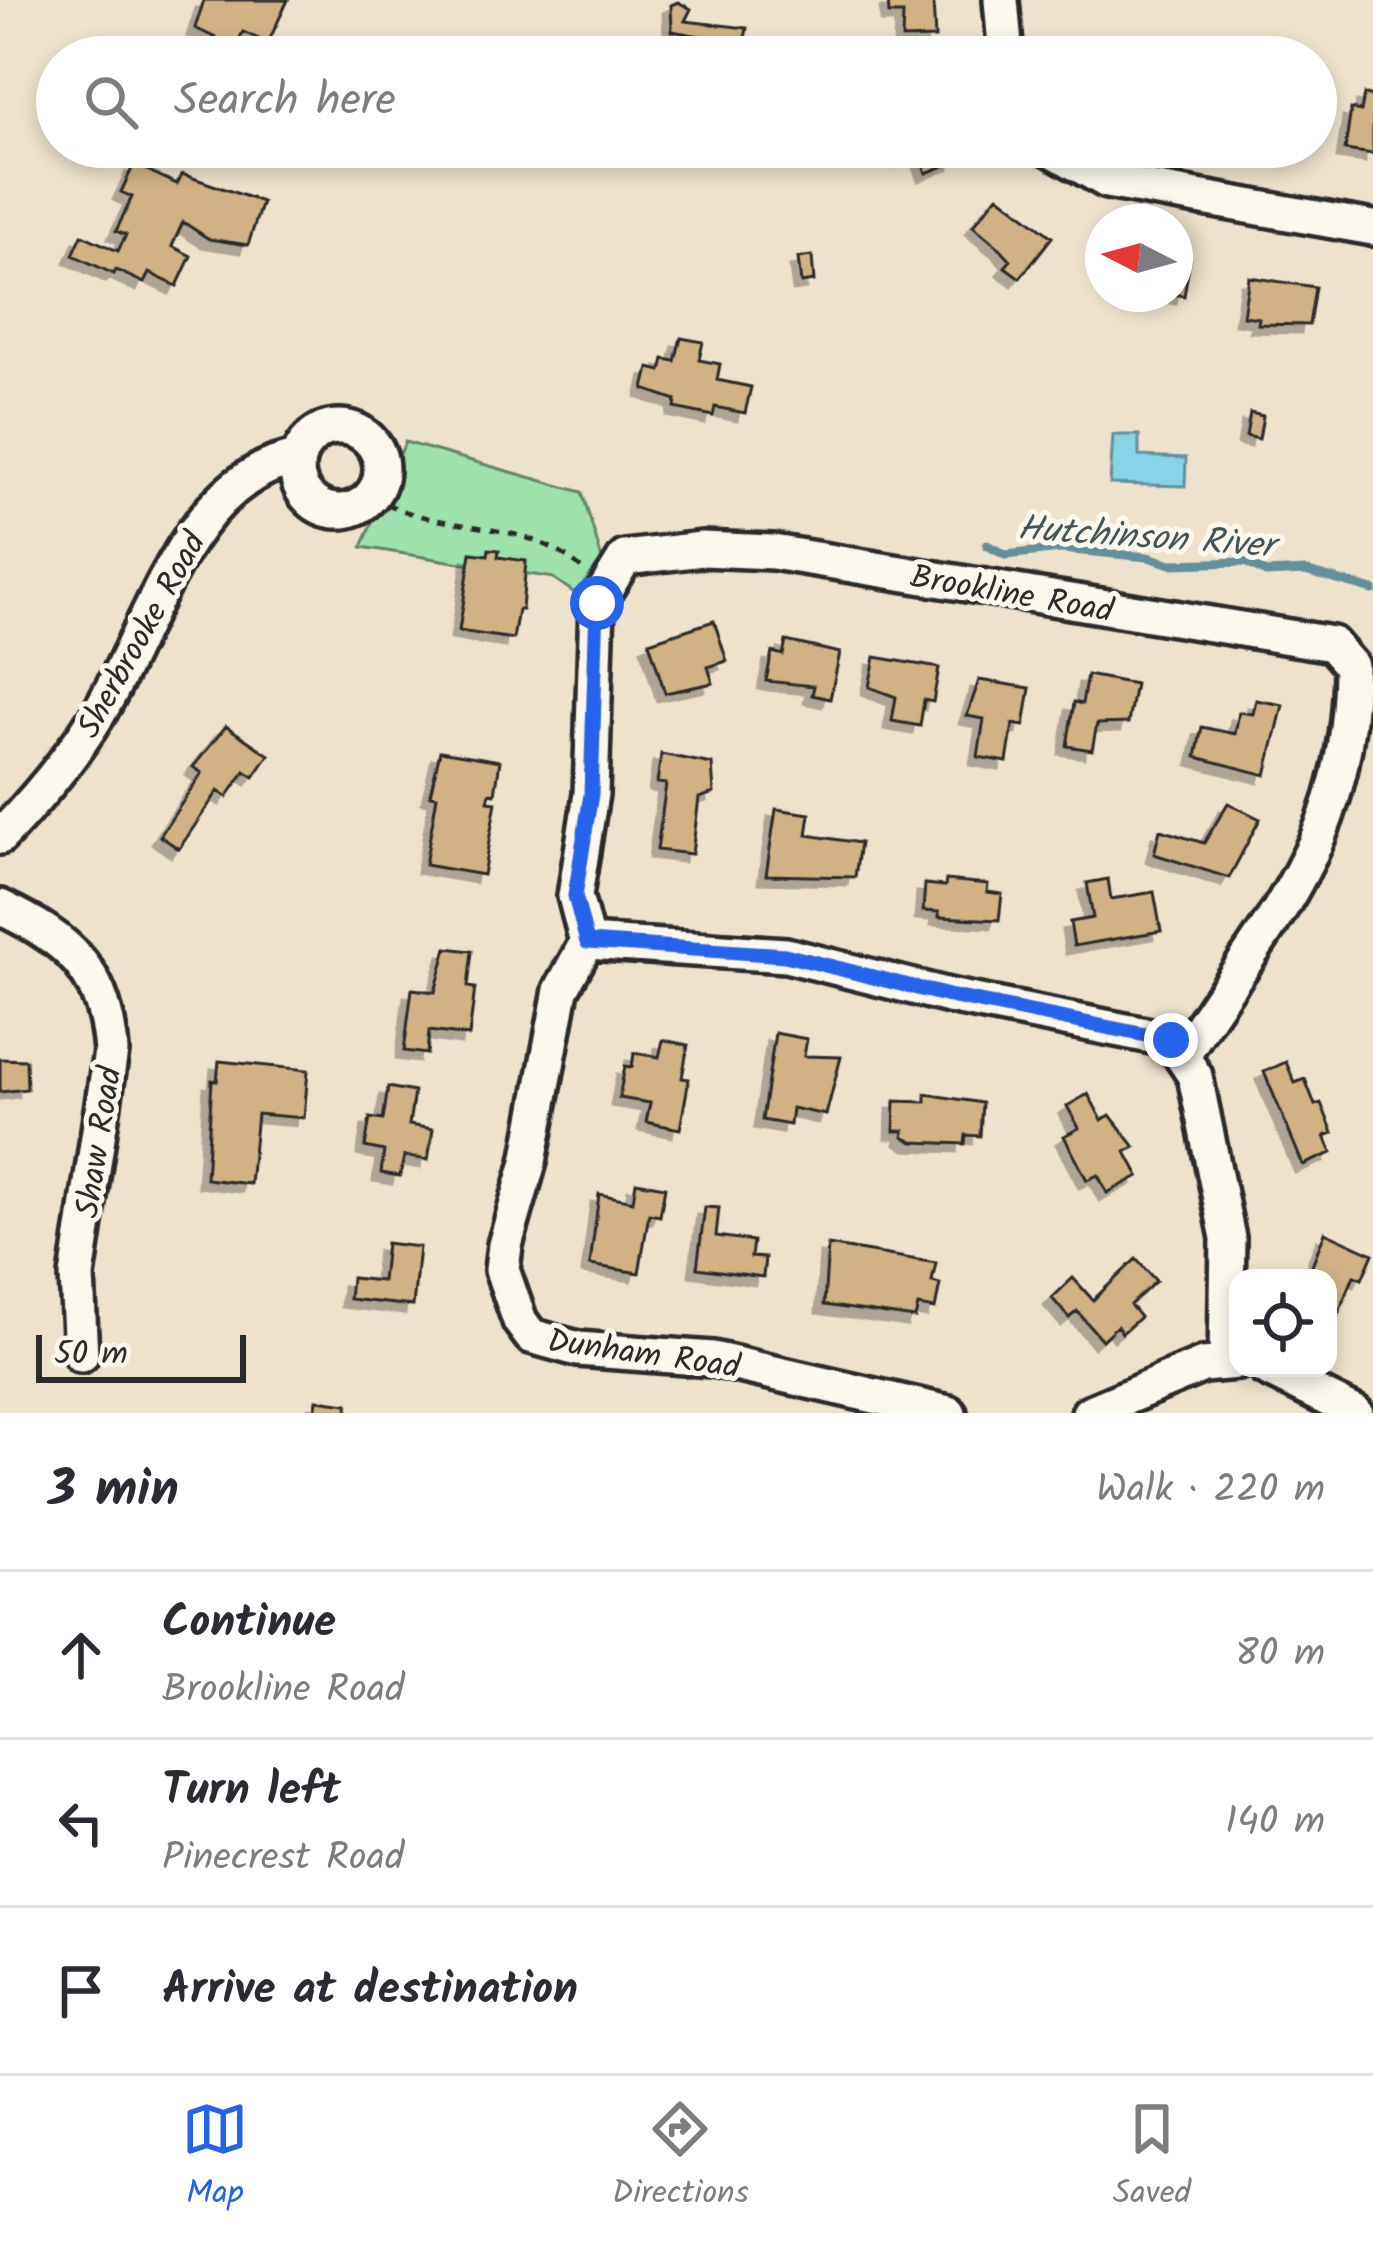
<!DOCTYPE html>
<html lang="en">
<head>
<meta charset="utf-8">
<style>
	body { margin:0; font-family:Kalam,sans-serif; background:#f2f2f3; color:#2b2b33 }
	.controls { position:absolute; right:36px; bottom:36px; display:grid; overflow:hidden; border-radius:24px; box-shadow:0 6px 18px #0003 }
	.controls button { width:108px; height:108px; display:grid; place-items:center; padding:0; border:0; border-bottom:3px solid #e1e1e2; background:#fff; color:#2b2b33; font:60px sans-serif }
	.compass { position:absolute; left:1085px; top:204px; width:108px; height:108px; border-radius:50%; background:#fff; box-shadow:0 6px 18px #0003; rotate:276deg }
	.scale { position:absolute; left:36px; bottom:30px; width:210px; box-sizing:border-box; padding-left:12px; border:6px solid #2b2b2b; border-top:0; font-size:33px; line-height:42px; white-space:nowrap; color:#2b2b2b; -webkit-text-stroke:9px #fbf7ec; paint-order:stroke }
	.stop { position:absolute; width:36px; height:36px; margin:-27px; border:9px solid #2563eb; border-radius:50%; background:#fff }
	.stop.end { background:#2563eb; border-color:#fff; box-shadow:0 3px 12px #0008 }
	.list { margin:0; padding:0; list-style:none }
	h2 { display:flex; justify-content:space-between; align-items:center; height:156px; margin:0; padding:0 48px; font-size:51px }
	h2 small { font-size:39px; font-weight:400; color:#7c7c81 }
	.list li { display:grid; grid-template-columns:78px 1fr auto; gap:36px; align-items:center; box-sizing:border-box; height:168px; padding:0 48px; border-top:3px solid #e1e1e2 }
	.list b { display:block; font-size:45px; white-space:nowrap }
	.list p { margin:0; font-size:39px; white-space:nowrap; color:#7c7c81 }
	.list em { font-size:39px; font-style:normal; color:#7c7c81 }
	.icon { flex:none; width:66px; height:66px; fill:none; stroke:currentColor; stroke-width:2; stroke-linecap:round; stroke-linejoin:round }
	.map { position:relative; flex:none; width:1373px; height:1413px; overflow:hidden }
	.search { position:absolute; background:#fff; box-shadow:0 6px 18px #0003; left:36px; right:36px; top:36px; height:132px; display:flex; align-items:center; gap:30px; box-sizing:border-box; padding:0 42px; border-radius:66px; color:#7c7c81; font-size:45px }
	.sheet { height:660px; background:#fff }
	nav { display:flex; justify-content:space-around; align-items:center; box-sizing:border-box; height:168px; border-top:3px solid #e1e1e2; background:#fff; font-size:33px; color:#7c7c81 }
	nav a { display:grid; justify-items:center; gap:6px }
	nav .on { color:#2563eb }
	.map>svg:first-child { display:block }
</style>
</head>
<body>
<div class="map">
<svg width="1373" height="1413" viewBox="0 0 1373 1413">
	<defs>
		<filter id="shadow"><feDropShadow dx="-8" dy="8" stdDeviation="0" flood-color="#0004"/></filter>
	</defs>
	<rect width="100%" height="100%" fill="#eee2cd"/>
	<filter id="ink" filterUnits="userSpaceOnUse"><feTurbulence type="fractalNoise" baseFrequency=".00833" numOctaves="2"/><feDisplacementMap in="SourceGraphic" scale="24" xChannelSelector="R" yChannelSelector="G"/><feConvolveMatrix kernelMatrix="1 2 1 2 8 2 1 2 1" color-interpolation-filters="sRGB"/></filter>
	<g filter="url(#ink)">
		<!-- green -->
		<path fill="#9de1ad" stroke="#64866c" stroke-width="3" d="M405 442 582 492 602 559 576 594 553 578 362 547Z"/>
		<!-- water -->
		<path fill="#88d4e7" stroke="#63909c" stroke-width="3" d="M1113 435H1139V456L1186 458 1185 486 1110 484Z"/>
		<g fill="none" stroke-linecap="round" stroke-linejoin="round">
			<!-- stream -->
			<path stroke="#63909c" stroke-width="9" d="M987 545 1005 555 1061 549 1148 557 1171 564 1245 562 1266 573 1305 571 1373 590"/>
		</g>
		<!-- building -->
		<path fill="#d0b284" stroke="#2b2b2b" stroke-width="3" filter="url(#shadow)" d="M204 0H288L268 43 243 32 235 47 195 28Z
			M888 0H933L935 38 902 39 903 14H889Z
			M678 2 691 9 685 21 747 28 744 44 769 48 768 57H696L700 36 672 31 671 5Z
			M1364 94 1373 96V154L1345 150 1351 109 1361 111Z
			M901 147H952L957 161 926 173 919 154 905 159Z
			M134 164 177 184 182 174 262 202 248 245 209 239 183 222 172 246 191 256 177 286 149 273 144 283 116 270 114 274 73 255 82 235 118 251 126 235 116 231 132 197 121 192Z
			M998 195 1052 237 1020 278 1005 267 1011 260 1001 249 973 226Z
			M812 256 814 281 801 283 798 258Z
			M1175 257 1190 260 1184 296 1173 294Z
			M1249 277 1315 287 1309 325 1258 324 1259 318 1243 316Z
			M681 338 703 342 699 360 720 364 717 380 751 387 745 413 715 407 713 416 675 408 676 400 644 389 649 368 661 371 664 359 675 361Z
			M1250 413 1263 416 1259 439 1246 436Z
			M489 549 499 550 498 557 526 561 522 610H518L513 639 459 631 471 553 488 555Z
			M714 621 727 661 708 667 713 683 665 693 649 642Z
			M786 641 840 653 830 699 812 695 814 686 766 681 772 652 783 655Z
			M875 657 939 668 933 702 924 700 920 726 892 721 896 697 869 687Z
			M1087 675 1135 684 1128 723 1097 724 1092 750 1067 746 1074 702 1082 704Z
			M979 680 1030 688 1024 726 1013 724 1007 762 978 757 984 719 967 716Z
			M1256 700 1283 705 1266 775 1196 757 1202 727 1235 734 1239 712 1253 714Z
			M226 726 269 755 254 777 245 771 227 797 218 791 179 849 160 836 202 773 193 767Z
			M440 751 500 761 495 794 490 793 488 801 496 802 483 875 425 865 437 796 430 795Z
			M661 754 712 764 714 793 699 798 692 854 657 850 666 784 657 783Z
			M1228 803 1260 819 1229 878 1154 854 1160 830 1204 843Z
			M776 809 810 814 807 835 860 843 855 877 766 875Z
			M1108 879 1111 899 1154 892 1161 931 1074 946 1070 922 1093 918 1087 883Z
			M946 880 988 884 987 892 1002 894 999 920 939 917V912L923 911 925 884 945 886Z
			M447 948 472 951 468 987 475 988 469 1036 429 1031 427 1054 404 1051 412 989 435 992Z
			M775 1033 807 1039 804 1056 841 1057 826 1115 792 1108 790 1125 762 1120Z
			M663 1040 688 1045 682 1078 689 1079 680 1129 646 1122 650 1103 619 1098 625 1066 632 1067 634 1053 659 1057Z
			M0 1059 26 1060 27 1089 0 1092Z
			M219 1061 308 1070 304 1118 257 1114 250 1184 206 1179 212 1080 217 1081Z
			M1286 1062 1295 1083 1305 1079 1315 1105 1321 1103 1333 1133 1325 1136 1332 1153 1303 1165 1264 1072Z
			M388 1087 414 1092 409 1125 433 1129 428 1160 404 1156 400 1176 381 1173 384 1151 365 1147 370 1118 383 1120Z
			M926 1094 982 1103 980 1136 966 1135 965 1144 913 1142 903 1137 904 1131H894L895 1101 926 1102Z
			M1088 1094 1102 1120 1110 1115 1135 1147 1126 1152 1139 1176 1107 1193 1098 1175 1087 1180 1064 1136 1079 1128 1067 1106Z
			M636 1182 665 1187 660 1216 649 1214 639 1273 590 1265 599 1194 633 1201Z
			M705 1207 719 1208 716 1236 753 1241 751 1257 765 1258 763 1277 697 1268Z
			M1325 1232 1373 1254 1362 1279 1354 1276 1337 1317 1328 1313V1278H1307Z
			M386 1243 419 1247 413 1306 349 1299 351 1278 382 1281Z
			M828 1245 936 1263 932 1282 940 1284 935 1309 918 1306 915 1318 824 1305Z
			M1136 1259 1156 1281 1130 1305 1140 1317 1122 1333 1117 1326 1102 1340 1077 1311 1069 1318 1052 1298 1073 1278 1093 1300Z
			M317 1400 348 1404 347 1413H315Z"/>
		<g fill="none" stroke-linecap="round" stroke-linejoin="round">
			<defs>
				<path id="minor" d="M1001 0 1006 57
					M1048 147 1107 181 1373 228
					M297 469a42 42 0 1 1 84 0a42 42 0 1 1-84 0Z
					M0 837C37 799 69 761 97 716 149 632 187 476 298 458
					M0 907C70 940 105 972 111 1051L77 1276 81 1355
					M587 942 575 896 591 794 597 603 625 558 702 549 773 552 1332 644 1351 666C1350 844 1272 914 1184 1053
					M587 942 786 955 949 996 1171 1040 1195 1076 1228 1238 1226 1362
					M587 942 561 990 529 1162 505 1245 502 1270 520 1321 531 1336 578 1349 713 1359 949 1413
					M1265 1368 1356 1413
					M1089 1413 1203 1365 1238 1362"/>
			</defs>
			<!-- minor casing -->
			<use href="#minor" stroke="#2b2b2b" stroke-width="42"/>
			<!-- path -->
			<path stroke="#2b2b2b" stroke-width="4.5" stroke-dasharray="9 9" stroke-linecap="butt" d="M371 495C436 537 521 514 581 568"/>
			<!-- minor -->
			<use href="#minor" stroke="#fbf7ec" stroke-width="33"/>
		</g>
	</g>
	<g fill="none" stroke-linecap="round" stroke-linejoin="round" filter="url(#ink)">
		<!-- route -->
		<path stroke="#2563eb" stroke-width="15" d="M597 603 591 794 575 896 587 942 785 955 949 996 1171 1040"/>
	</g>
	<g text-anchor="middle" stroke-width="10" stroke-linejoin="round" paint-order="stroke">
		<!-- street labels -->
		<g font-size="33" fill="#2b2b2b" stroke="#fbf7ec">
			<text transform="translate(1012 592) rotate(10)" y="12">Brookline Road</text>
			<text transform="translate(140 634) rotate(-61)" y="12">Sherbrooke Road</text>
			<text transform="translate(97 1142) rotate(-81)" y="12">Shaw Road</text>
			<text transform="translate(644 1352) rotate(8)" y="12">Dunham Road</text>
		</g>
		<!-- water labels -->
		<g font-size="36" font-style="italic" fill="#42555a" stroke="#fbf7ec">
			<text transform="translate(1146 535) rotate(4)" y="13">Hutchinson River</text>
		</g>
	</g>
</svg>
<div class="controls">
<button><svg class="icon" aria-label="locate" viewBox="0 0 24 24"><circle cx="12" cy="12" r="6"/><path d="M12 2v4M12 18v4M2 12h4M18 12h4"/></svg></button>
</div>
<svg class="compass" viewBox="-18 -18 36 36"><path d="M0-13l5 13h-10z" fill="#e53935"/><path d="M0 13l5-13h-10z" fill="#7c7c81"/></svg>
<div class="scale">50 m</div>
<div class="stop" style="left:597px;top:603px"></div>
<div class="stop end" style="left:1171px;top:1040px"></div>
<div class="search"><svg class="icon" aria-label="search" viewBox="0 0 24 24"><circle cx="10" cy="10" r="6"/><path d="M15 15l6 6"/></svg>Search here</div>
</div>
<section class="sheet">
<h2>3 min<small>Walk · 220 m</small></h2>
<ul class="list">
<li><svg class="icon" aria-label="ahead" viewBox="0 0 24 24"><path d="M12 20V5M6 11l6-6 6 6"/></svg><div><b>Continue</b><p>Brookline Road</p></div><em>80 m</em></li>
<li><svg class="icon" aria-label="left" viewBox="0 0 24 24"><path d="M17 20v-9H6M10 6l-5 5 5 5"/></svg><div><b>Turn left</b><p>Pinecrest Road</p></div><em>140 m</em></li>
<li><svg class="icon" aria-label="arrive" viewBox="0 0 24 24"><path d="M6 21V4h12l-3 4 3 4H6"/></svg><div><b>Arrive at destination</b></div></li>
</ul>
</section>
<nav>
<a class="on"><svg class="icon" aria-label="map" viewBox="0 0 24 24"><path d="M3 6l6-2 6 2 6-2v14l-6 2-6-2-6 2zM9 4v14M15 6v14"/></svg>Map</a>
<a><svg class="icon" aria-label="directions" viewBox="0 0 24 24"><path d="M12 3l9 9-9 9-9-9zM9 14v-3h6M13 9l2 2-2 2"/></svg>Directions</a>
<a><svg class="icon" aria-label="saved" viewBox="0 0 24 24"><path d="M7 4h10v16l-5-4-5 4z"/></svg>Saved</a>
</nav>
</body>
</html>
